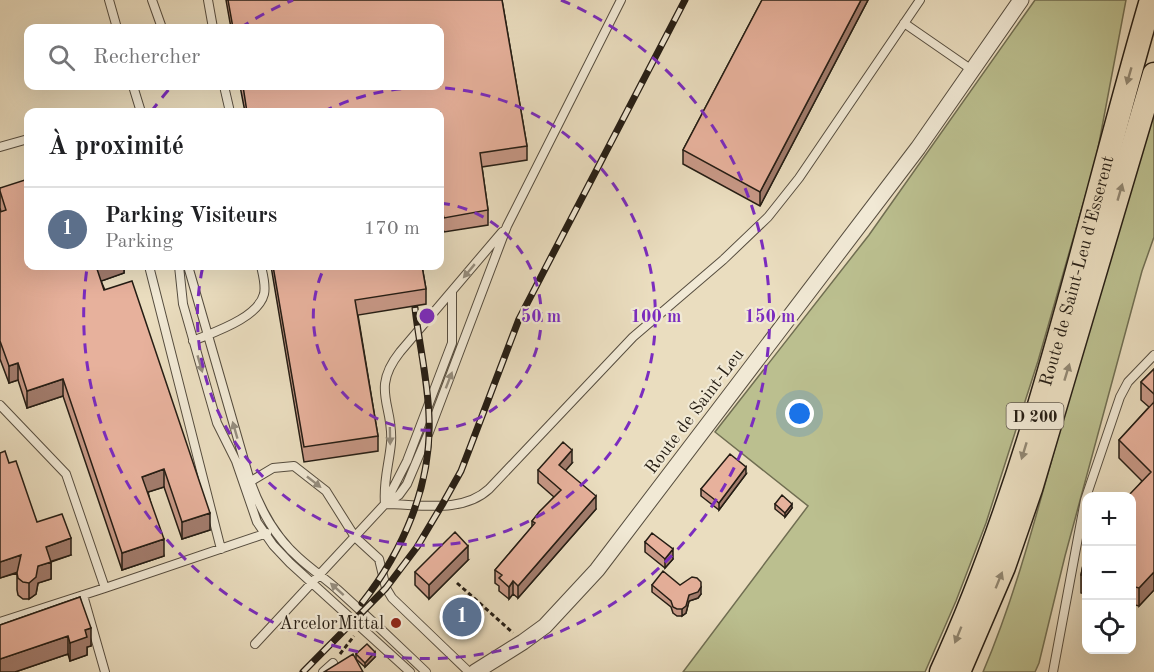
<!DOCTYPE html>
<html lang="fr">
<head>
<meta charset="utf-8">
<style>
	body { margin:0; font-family:"Old Standard TT",serif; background:#f6f6f6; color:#202124 }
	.controls { position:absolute; right:18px; bottom:18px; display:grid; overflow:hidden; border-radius:12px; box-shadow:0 6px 24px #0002 }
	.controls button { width:54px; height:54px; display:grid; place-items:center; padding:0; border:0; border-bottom:2px solid #e0e0e0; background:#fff; color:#202124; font:30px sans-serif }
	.you { position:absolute; left:800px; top:414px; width:21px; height:21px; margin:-15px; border:4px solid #fff; border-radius:50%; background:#1a73e8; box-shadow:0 0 0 9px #1a73e833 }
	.badge { display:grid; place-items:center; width:39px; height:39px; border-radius:50%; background:#db2777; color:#fff; font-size:20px; font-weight:700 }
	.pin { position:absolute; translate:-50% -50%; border:3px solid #fff; box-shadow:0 2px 6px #0006 }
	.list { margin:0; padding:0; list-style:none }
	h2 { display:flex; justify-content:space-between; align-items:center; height:78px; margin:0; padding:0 24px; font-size:26px }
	h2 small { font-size:20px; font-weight:400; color:#757577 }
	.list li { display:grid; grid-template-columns:39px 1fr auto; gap:18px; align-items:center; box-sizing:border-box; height:84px; padding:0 24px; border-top:2px solid #e0e0e0 }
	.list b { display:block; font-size:22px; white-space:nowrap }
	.list p { margin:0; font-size:20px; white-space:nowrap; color:#757577 }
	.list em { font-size:20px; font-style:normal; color:#757577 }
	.icon { flex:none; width:33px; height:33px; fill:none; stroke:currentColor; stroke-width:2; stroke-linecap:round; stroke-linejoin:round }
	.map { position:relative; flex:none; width:1154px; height:672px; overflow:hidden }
	.search { position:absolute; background:#fff; box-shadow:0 6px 24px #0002; left:24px; top:24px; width:420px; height:66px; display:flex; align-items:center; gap:15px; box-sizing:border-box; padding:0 21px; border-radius:12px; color:#757577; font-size:22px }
	.panel { position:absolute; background:#fff; box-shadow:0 6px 24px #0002; left:24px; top:108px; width:420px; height:162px; border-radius:12px }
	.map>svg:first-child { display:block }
</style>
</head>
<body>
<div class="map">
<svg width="1154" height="672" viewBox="0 0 1154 672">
	<rect width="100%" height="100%" fill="#eaddbf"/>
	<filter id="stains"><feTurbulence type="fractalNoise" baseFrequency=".00333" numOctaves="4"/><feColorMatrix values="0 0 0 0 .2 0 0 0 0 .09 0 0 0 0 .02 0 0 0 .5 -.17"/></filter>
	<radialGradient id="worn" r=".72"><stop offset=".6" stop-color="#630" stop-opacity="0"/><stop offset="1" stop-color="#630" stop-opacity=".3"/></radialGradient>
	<!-- green -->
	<path fill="#bbbf8f" stroke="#706e52" stroke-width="1.5" d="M1035 0H1126L1096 159 1038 361 986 523 956 601 925 672H683L808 506 715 432 869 235Z
		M1154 113V237L1142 271 1065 556 1039 663 1035 672H983C1020 585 1042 492 1068 402 1095 305 1125 209 1154 113Z"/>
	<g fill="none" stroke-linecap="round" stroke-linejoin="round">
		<defs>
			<path id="service" d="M109 0 117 28
				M152 0 162 28
				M208 0 213 28
				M904 23 972 70
				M133 86 141 112
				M224 86 230 112
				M0 147 28 139
				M149 266 221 549
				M179 266 183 304 217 423 236 461 257 522 273 545 290 563 410 672
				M188 266 250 481C261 511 275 537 299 558 312 570 326 579 338 590 368 617 397 644 426 672
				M193 341C214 332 258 318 264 294 266 285 263 275 261 266
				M0 405 66 474 105 588
				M248 483 273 468 294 466 326 491 355 537 379 559 386 588 392 598 469 672
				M385 504C419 504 462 514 489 489L633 337 723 260 768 217 799 178 920 0
				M385 504C383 481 389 465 391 443 394 405 370 390 400 352L502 232
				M386 504 399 495 407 484 429 432 507 226 621 0
				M83 595 105 672
				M0 622 105 588 267 533
				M255 644 385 504 407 461 452 343V292
				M323 672 333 663
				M1053 672 1085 500 1120 397 1128 382 1154 355"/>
			<path id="minor" d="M475 672 523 642 545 626 597 570 918 148 1021 0"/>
			<g id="primary">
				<path id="s1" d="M941 672C1039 458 1085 225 1151 0"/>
				<path d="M959 672 1004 567 1031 489 1154 74"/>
			</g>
		</defs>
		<!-- service casing -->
		<use href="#service" stroke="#564d3f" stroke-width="10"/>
		<!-- minor casing -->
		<use href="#minor" stroke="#564d3f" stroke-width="17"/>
		<!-- primary casing -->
		<use href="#primary" stroke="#251d14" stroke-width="25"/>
		<!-- path -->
		<path stroke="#251d14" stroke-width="3" stroke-dasharray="4.5 3" stroke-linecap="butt" d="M457 583 513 633
			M340 654 354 636"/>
		<!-- service -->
		<use href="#service" stroke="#f1e9d5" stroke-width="8"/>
		<!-- minor -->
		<use href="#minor" stroke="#f1e9d5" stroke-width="15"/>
		<!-- primary -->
		<use href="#primary" stroke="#eaddbf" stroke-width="22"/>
		<defs>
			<path id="rail" d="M362 603C403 551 432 485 429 417 428 381 419 344 415 308
				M303 672 386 588 417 547 442 505 461 471 471 445 519 319 685 0"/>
		</defs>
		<!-- rail casing -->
		<use href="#rail" stroke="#251d14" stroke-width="7"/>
		<!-- rail -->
		<use href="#rail" stroke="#f1e9d5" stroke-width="4.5" stroke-dasharray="14" stroke-linecap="butt"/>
	</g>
	<!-- wall -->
	<path fill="#c79886" stroke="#251d14" stroke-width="1.5" d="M226 0H502L527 146V160L482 167 488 210V225L444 232 443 229H440V112H245L240 86H440V28H231Z
		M762 0H868L760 206 683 164V150Z
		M0 188 124 266V273L101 281 210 530 182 539 164 487 148 492 164 556 122 570 63 396 27 408 18 380 9 383 0 359V212H1L0 208Z
		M271 266H422L426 289V304L358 315 378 436V451L304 462Z
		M1154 369V590L1139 606 1131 604V496L1142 481 1119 458V440L1149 407 1141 400V382Z
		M0 453 9 463 37 522 71 555 51 562V579L38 583 36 594 29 599H23L18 595 17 590V573L0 578Z
		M572 463 565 471 596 509 518 598 513 594 509 599 499 591V586L495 583V570L532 527V521L554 497 538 483V470Z
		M746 474 719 510 701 496V489Z
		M775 504 792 508 785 517 775 509Z
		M645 542 673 559 665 568 645 552Z
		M1086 550V594L1081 593V575Z
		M468 560 429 599 415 585V572Z
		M652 585H680L701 594 698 598 689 601 686 613 682 616H677L673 613 671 607 652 592Z
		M80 597 91 646 87 647V655L70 661 68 654 15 672H0V625Z
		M356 654 375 657 365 667 356 659Z"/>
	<!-- shaded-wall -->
	<path fill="#a27c6d" stroke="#251d14" stroke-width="1.5" d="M861 0H868L760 206V192Z
		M96 266H124V273L96 283Z
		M18 363V380L9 383V366Z
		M63 379V396L27 408V391Z
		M572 450V463L559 478V465Z
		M746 467V474L719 510V503Z
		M164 469V487L142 494V477Z
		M596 496V509L518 598V586Z
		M792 504V508L785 517V513Z
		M210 513V530L182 539V522Z
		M71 538V555L46 563V547Z
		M164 539V556L122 570V553Z
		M468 546V560L429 599V585Z
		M673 549V559L665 568V559Z
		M21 555V571L0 578V562Z
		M51 562V579L38 583 36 594 29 599V583L38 566Z
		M1154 572V590L1139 606V588Z
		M513 581V594L509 599V587Z
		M701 587V594L698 598 689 601 686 613 682 616V609L689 595Z
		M91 628V646L87 647V655L70 661V643L85 630Z
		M68 636V654L15 672H0V659Z
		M375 652V657L365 667V663Z"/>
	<!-- building -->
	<path fill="#e7b19c" stroke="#251d14" stroke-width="1.5" d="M228 0H502L527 146 480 153 488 210 444 218 443 214 440 215V112H247L243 86H440V28H233Z
		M762 0H861L760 192 683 150Z
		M28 179V266H97H96L104 290 132 281 210 513 182 522 164 469 142 477 164 539 122 553 63 379 27 391 18 363 9 366 0 341V212L6 210 0 191V188Z
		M273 266H422L426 289 355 300 378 436 304 447Z
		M1154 369V394L1141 382Z
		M1154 402V572L1139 588 1131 586V566L1132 565 1131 564V496H1128L1151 472 1119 440Z
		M563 442 572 450 559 465 596 496 518 586 513 581 509 587 499 578 502 575 495 570 535 523 532 521 539 512 561 490 538 470Z
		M5 451 9 463 16 461 37 522 62 514 71 538 46 547 51 562 38 566 36 577 29 583 23 582 18 578 17 573 21 555 0 562V453Z
		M730 454 746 467 719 503 701 489Z
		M782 495 792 504 785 513 775 504Z
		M455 532 468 546 429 585 415 572Z
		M652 533 673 549 665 559 645 542Z
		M1086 550V576L1081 575Z
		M663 571 680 585 692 577 697 578 701 582V587L698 592 689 595 686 606 682 609H677L673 607 671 601 652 585Z
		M80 597 91 628 85 630 87 637 70 643 68 636 0 659V625Z
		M367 644 375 652 365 663 356 654Z
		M353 654 363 672H324Z"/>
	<!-- one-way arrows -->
	<defs><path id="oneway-solid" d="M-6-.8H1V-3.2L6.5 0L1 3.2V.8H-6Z" transform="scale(1.5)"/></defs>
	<g fill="#918772">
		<use href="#oneway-solid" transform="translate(1129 76) rotate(106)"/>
		<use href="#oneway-solid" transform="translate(1120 192) rotate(-74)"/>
		<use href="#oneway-solid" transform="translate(1067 372) rotate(-73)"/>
		<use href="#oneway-solid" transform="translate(1024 451) rotate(107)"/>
		<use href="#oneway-solid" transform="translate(999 580) rotate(-68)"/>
		<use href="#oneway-solid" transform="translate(958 635) rotate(112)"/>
	</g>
	<g fill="#958d7e">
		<use href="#oneway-solid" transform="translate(469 271) rotate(130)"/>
		<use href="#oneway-solid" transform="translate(200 364) rotate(74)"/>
		<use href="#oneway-solid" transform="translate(449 380) rotate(-69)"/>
		<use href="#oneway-solid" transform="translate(235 430) rotate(-106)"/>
		<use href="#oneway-solid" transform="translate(390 436) rotate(89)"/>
		<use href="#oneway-solid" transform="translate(314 482) rotate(38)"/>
		<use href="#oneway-solid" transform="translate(337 589) rotate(-138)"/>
	</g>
	<!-- distance rings -->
	<g fill="none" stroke="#7b2cbf" stroke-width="3" stroke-dasharray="10 8">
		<path d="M440 203A114 114 0 1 1 325 266"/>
		<path d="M323 112A229 229 0 1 1 203 266"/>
		<path d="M151 112A343 343 0 0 1 172 86M240 28A343 343 0 0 1 293 0M561 0A343 343 0 1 1 87 268"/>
	</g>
	<!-- markers -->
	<circle fill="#8f2418" stroke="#f1e9d5" stroke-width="2" cx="396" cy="623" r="6"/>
	<g text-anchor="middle" stroke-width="4.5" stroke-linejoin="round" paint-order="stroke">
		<!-- shield labels -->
		<rect fill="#f1e9d5" stroke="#625a4e" stroke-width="1.5" x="1006.5" y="403" width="57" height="26" rx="4.5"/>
		<g font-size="16" font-weight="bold" fill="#251d14">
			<text x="1035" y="422">D 200</text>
		</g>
		<!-- street labels -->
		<g font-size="18" fill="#251d14" stroke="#f1e9d5">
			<text dy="6" stroke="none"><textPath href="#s1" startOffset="424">Route de Saint-Leu d'Esserent</textPath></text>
			<text transform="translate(694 411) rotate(-53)" y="6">Route de Saint-Leu</text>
		</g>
		<!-- poi labels -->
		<g font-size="18" fill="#251d14" stroke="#f1e9d5" text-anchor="end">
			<text x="384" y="629">ArcelorMittal</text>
		</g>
	</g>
	<circle cx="427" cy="316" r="9" fill="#7b2cbf" stroke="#f1e9d5" stroke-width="3"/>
	<g font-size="18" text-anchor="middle" font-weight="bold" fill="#7b2cbf" stroke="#f1e9d5" stroke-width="4.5" stroke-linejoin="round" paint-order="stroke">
		<text x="541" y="322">50 m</text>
		<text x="656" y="322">100 m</text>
		<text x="770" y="322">150 m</text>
	</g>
	<rect width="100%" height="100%" filter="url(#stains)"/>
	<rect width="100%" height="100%" fill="url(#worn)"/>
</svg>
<div class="controls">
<button>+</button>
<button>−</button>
<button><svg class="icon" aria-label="locate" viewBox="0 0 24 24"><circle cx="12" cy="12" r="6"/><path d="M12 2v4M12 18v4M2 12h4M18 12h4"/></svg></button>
</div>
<div class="you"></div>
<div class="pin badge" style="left:462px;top:617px;background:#5c6f8a">1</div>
<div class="search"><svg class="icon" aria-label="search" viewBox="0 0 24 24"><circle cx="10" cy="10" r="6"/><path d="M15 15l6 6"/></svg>Rechercher</div>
<section class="panel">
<h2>À proximité<small></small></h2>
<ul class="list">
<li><span class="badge" style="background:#5c6f8a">1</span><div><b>Parking Visiteurs</b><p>Parking</p></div><em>170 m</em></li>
</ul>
</section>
</div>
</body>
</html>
